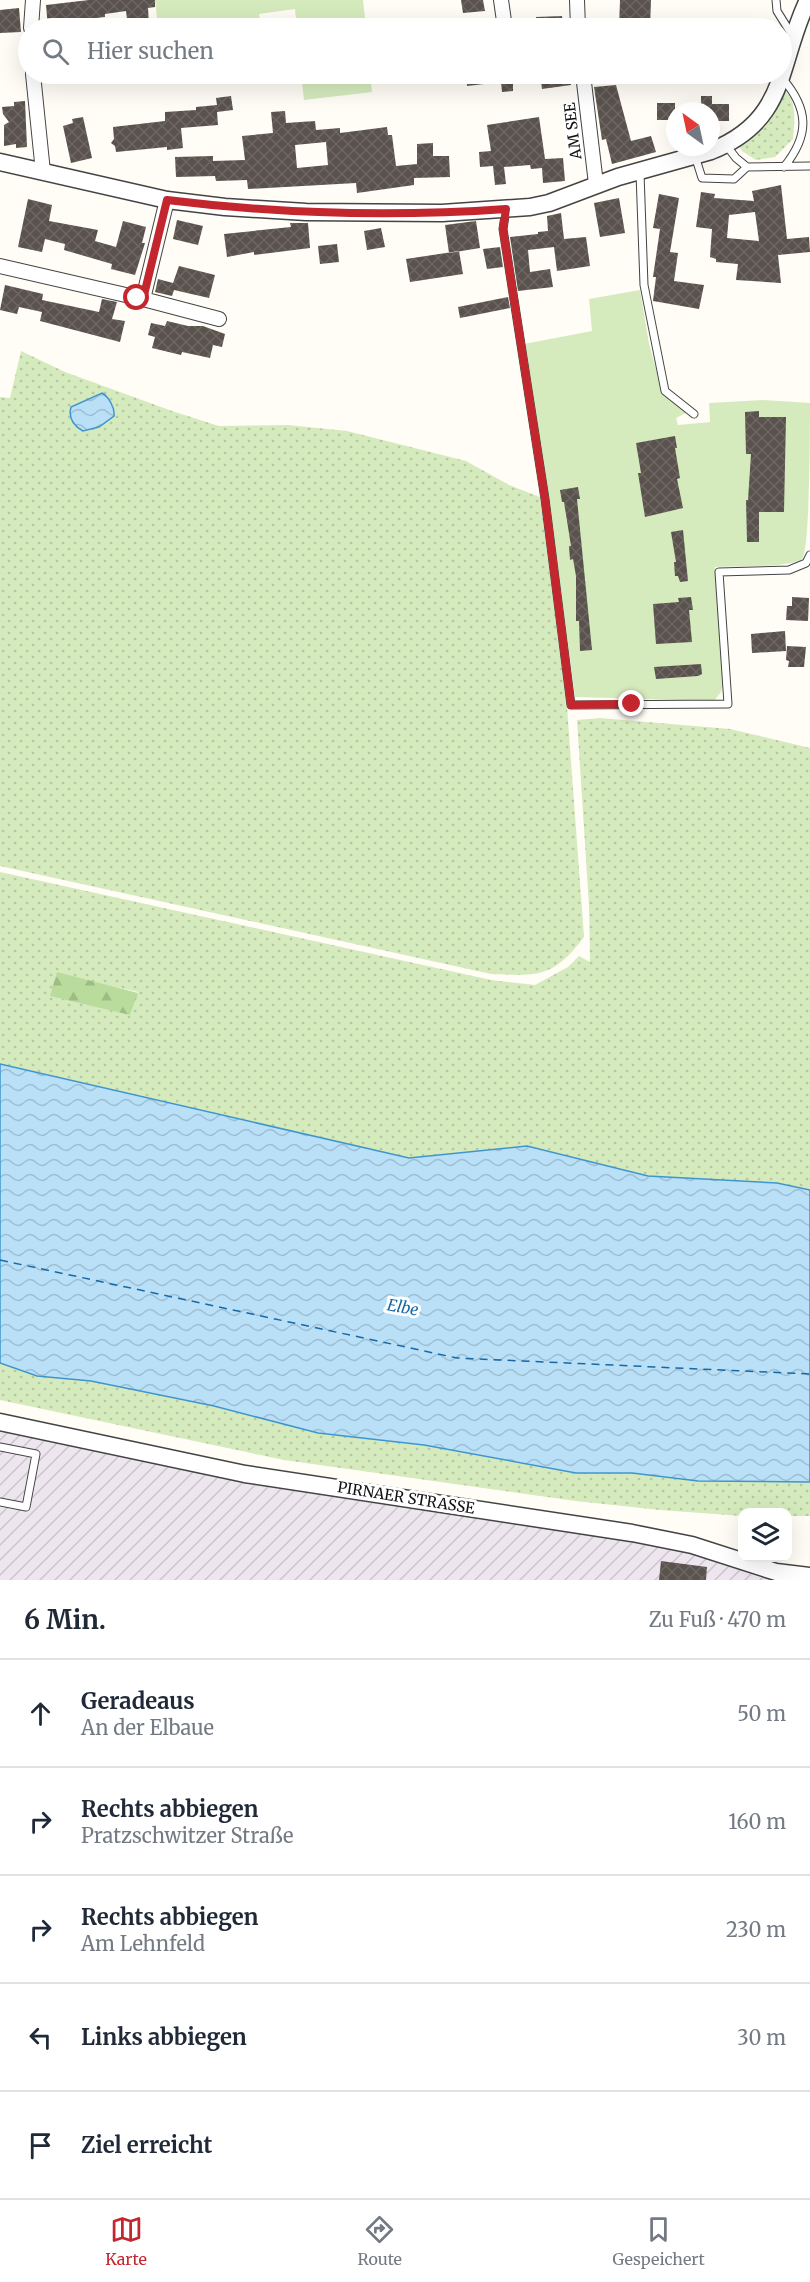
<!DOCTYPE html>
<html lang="de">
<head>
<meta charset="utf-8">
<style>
	body { margin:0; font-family:Merriweather,serif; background:#f2f2f3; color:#1f2937 }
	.controls { position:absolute; right:18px; bottom:18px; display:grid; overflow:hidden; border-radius:12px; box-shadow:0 6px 24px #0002 }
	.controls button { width:54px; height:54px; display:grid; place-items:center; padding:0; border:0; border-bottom:2px solid #e0e1e3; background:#fff; color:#1f2937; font:30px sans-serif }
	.compass { position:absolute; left:666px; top:102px; width:54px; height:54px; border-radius:50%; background:#fff; box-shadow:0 6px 24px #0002; rotate:327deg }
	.stop { position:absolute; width:18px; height:18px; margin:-14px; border:4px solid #c4262e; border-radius:50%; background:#fff }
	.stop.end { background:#c4262e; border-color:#fff; box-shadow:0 2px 6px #0008 }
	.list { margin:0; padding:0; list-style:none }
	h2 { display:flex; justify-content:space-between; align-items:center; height:78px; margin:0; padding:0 24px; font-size:26px }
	h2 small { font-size:20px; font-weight:400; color:#747a83 }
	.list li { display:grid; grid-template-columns:39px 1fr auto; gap:18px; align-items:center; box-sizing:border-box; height:108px; padding:0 24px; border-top:2px solid #e0e1e3 }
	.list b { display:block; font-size:22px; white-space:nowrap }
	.list p { margin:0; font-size:20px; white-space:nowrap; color:#747a83 }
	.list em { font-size:20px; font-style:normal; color:#747a83 }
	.icon { flex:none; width:33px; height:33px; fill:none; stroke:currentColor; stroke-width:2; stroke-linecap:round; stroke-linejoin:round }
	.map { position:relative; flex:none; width:810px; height:1580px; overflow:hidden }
	.search { position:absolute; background:#fff; box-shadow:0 6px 24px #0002; left:18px; right:18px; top:18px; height:66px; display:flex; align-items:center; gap:15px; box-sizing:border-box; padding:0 21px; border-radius:33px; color:#747a83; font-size:22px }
	.sheet { height:618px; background:#fff }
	nav { display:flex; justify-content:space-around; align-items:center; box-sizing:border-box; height:84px; border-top:2px solid #e0e1e3; background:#fff; font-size:16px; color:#747a83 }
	nav a { display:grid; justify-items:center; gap:3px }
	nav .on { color:#c4262e }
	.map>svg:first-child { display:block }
</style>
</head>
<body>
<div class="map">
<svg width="810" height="1580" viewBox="0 0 810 1580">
	<defs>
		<pattern id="industrial-furrows" width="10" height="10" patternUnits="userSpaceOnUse" patternTransform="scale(1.5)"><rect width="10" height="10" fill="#eee6ef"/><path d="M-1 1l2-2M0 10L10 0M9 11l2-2" fill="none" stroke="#cbc4cc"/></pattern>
		<pattern id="grass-dots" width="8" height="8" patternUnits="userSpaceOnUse" patternTransform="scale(1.5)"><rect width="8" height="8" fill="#d5ebbd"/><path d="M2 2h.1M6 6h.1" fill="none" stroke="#b6c8a1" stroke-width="1.8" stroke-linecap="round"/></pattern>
		<pattern id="forest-firs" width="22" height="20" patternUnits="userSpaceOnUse" patternTransform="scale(1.5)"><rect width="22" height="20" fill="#b9dc9c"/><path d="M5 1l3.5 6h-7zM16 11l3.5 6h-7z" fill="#9ebc85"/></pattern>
		<pattern id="water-waves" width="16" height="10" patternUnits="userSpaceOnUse" patternTransform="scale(1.5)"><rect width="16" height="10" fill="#b9e0f7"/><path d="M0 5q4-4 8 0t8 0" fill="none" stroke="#9ebfd3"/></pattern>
		<pattern id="building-cross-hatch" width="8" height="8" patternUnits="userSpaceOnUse" patternTransform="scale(1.5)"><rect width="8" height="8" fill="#5a524d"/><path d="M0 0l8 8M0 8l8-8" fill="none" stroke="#6d6662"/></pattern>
	</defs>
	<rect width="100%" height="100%" fill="#fffdf5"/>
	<!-- industrial -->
	<path fill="url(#industrial-furrows)" d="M0 1431 254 1484 583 1533 665 1547 696 1555 773 1580H0Z"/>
	<!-- grass -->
	<path fill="url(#grass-dots)" fill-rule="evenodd" d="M784 91C798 99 794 125 793 139L775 157 756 160 742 151 740 147 767 119Z
		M21 351 65 372 172 411 219 426 288 425 347 431 466 461 509 485 540 497 567 707 584 937C553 978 539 976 491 974L0 866V397L10 398Z
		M600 718 730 729 810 748V1190L777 1183 648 1176 527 1146 409 1158 0 1064V872L491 980 535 985 568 967 579 956 590 962 589 906 577 720ZM100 984 138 992 130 1015Z
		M0 1363 37 1376 91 1381 214 1406 318 1433 424 1445 576 1473H632L698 1481 810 1482V1516H788V1512H742V1516L660 1510 576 1501 284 1460 0 1400Z"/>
	<!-- forest -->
	<path fill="url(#forest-firs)" d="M57 972 138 993 130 1015 50 996Z"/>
	<!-- park -->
	<path fill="#d5ebbd" d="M155 0H363L366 28H297L295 9 259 14 261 28H158Z
		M301 74H370L372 92 304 100Z
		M640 290 649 344 663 394 686 413 676 418 678 425 710 422 709 403 763 400 810 403C810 425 810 551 802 559 790 568 732 566 715 567L723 685 721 692 714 701 575 697 549 501 524 344 592 331 589 299Z"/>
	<!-- water -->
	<path fill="url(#water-waves)" stroke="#3f96cf" stroke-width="1.5" d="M102 393C109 397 115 408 114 416L99 427 83 431C74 426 68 418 71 407Z
		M0 1064 409 1158 527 1146 648 1176 777 1183 810 1190V1482L698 1481 632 1473H576L424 1445 318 1433 214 1406 91 1381 37 1376 0 1363Z"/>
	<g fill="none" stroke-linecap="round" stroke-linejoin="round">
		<!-- ferry -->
		<path stroke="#1768a6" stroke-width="1.5" stroke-dasharray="8 6" stroke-linecap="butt" d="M0 1260 457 1358 810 1374"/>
	</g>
	<!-- building -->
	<path fill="url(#building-cross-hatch)" fill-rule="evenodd" d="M89 0H155V7L148 8 149 25 128 27 126 11 105 14V17L78 20V26L48 28 46 5Z
		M461 0H483L485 11 463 13Z
		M620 0H651L650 28H619Z
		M19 8 21 32 0 33V10Z
		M562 16 563 28H537L536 17Z
		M466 74H500L504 83 513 84V91L502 92 501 82 467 86Z
		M540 74H570L571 85 542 89Z
		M616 85 631 141 651 136 656 152 612 164 606 139 602 140 594 87Z
		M231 96 233 110 217 112 218 125 181 128 183 148 167 150V147L116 152 115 146 111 143 114 139 113 127 165 121V112L196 110V107L217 105 216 98Z
		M701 96H712V104H729V121H711V111H701Z
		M25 101 27 147 16 148V144L4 146V125L9 122 3 114 2 107 14 106V102Z
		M657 103H675V120H657Z
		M285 111 286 123 315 121 316 130 340 128V133L387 127 388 135H392L396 166 417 164V144L433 143V156H449L450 177 414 178V185L357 193 356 183 248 189 247 180 216 181 215 176 176 177 175 157 213 156V161L245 160 242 136 273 133 271 112ZM326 142 328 165 297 168 295 145Z
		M83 117 92 158 71 163 63 126 73 123 72 119Z
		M539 117 545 159 563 158 565 181 543 183 542 168 531 169 530 165 504 167 506 184 495 185 493 166 480 167 479 152 491 151 487 125Z
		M781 185 787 239 809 237 810 252 778 255 781 283 736 280 738 264 716 262V259L710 257 712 229 696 227 701 192 715 194 714 198 754 201 752 191ZM755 212 759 241 727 238 729 215Z
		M659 194 679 198 670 252 678 253 674 281 704 285 699 309 653 301 656 277H653L660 229 653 228Z
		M619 198 625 233 600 237 594 203Z
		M28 199 52 205 49 221 98 230 95 241 116 247 123 221 146 227 142 243H145L135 275 111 269 112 264 64 250 65 244 45 239 42 252 18 247Z
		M561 213 564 239 586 237 590 266 557 271 554 247 528 250 530 272 550 269 553 287 518 291 510 237 538 234V232L548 231 547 216Z
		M177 220 203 226 198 245 173 239Z
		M476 221 480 248 449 253 445 225Z
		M290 223H308L310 248 254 255V252L227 257 224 234 291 227Z
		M381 228 385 247 367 250 364 231Z
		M337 244 339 262 320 264 318 246Z
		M500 247 503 267 487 269 483 249Z
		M459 251 463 274 410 282 406 259Z
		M179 266 215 275 209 298 174 290 172 296 155 292 158 279 173 283Z
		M5 285 43 294 42 300 99 312 102 299 117 302 112 319 125 321 120 342 40 321 42 312 19 307 17 314 0 310Z
		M508 297 510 308 460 318 458 307Z
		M167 321 188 326H203L225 334 222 347 213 345 210 358 182 352 181 355 152 348 155 337 148 335 151 323 165 326Z
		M759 411V417H786L784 512H759V542H747L746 500H748L751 454H746L745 412Z
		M675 436 677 448H675L680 478 677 479 683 508 645 517 638 473H641L636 443Z
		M578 487 580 499H577L592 650 580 651 579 621H576V576L573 559 570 560 569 546H571L564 502H562L560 490Z
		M683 530 688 581 680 582 678 576H675L674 562H676L671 532Z
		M691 597 693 610H689L692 642 656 644 653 604 679 602 678 598Z
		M792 597 809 598 808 621 786 620 787 606H792Z
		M785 631 786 651 752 653 751 634Z
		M787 646 806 647 804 667H788L789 661 786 660Z
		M701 664 702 674 698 676 656 679 654 667Z
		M661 1561 707 1567 706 1580H659Z"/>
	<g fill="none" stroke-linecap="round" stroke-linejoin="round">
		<defs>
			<path id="service" d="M776 0 777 11 792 35
				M782 78C809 109 810 135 784 167
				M726 145 736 158 747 167 810 166
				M695 156 702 178 734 179 747 167
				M640 173 644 285 665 391 694 414
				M506 209 503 229 545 499 571 705 728 704 719 572 789 570 806 563 810 555
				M0 1447 36 1454 26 1507 0 1502"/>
			<path id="minor" d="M501 0 505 28
				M577 0 578 28
				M31 28 33 0
				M33 74 43 172
				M509 74V76
				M583 74 596 184
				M0 266 143 299 167 200
				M143 299 219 319"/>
			<path id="tertiary" d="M0 162 167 200 225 207 306 212 442 213 530 207 549 203 618 177 711 151C789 120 777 64 808 0
				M0 1422 245 1474 632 1533 692 1545 776 1572 810 1576"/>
		</defs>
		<!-- service casing -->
		<use href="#service" stroke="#444" stroke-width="9"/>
		<!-- minor casing -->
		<use href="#minor" stroke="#444" stroke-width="16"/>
		<!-- tertiary casing -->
		<use href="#tertiary" stroke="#444" stroke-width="19"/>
		<!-- service -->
		<use href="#service" stroke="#fff" stroke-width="7"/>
		<!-- minor -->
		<use href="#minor" stroke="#fff" stroke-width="14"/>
		<!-- tertiary -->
		<use href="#tertiary" stroke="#fff" stroke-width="16"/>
	</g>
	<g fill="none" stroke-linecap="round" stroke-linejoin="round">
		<!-- route -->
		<path stroke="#c4262e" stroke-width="8" d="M137 298 143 299 167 200C280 214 393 217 506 209L503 229 545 499 571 705 632 704"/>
	</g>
	<g text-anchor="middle" stroke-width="6" stroke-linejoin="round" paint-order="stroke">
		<!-- street labels -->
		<g font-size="15" fill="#111" stroke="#fff">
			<text transform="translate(573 131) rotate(-97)" y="5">AM SEE</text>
			<text transform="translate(406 1498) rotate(9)" y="5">PIRNAER STRASSE</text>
		</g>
		<!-- water labels -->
		<g font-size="16" font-style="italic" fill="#1768a6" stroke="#fff">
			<text transform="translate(403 1307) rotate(11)" y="6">Elbe</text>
		</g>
	</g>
</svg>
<div class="controls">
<button><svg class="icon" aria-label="layers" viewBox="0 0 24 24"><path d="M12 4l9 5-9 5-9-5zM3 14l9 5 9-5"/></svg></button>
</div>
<svg class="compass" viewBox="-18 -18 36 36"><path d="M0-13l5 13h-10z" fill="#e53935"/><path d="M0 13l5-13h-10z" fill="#747a83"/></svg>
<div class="stop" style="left:137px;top:298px"></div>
<div class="stop end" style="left:632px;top:704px"></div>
<div class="search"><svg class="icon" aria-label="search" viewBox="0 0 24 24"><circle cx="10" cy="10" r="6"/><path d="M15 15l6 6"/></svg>Hier suchen</div>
</div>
<section class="sheet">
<h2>6 Min.<small>Zu Fuß · 470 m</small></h2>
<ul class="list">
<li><svg class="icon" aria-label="ahead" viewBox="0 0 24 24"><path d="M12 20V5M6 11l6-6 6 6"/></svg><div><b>Geradeaus</b><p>An der Elbaue</p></div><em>50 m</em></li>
<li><svg class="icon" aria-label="right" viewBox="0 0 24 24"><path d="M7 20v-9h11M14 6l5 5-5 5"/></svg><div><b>Rechts abbiegen</b><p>Pratzschwitzer Straße</p></div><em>160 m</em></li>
<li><svg class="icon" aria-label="right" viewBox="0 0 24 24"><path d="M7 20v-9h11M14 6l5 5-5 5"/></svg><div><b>Rechts abbiegen</b><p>Am Lehnfeld</p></div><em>230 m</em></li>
<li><svg class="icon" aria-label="left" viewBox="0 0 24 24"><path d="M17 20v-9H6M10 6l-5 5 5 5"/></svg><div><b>Links abbiegen</b></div><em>30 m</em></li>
<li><svg class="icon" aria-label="arrive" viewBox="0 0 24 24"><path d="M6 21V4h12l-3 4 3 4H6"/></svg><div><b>Ziel erreicht</b></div></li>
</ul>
</section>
<nav>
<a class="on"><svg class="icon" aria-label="map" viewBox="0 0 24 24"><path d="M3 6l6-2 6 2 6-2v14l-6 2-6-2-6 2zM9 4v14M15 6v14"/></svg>Karte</a>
<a><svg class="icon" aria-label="directions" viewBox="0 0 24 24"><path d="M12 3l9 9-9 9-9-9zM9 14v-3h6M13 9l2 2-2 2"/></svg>Route</a>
<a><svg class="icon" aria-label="saved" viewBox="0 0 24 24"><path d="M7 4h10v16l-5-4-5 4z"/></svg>Gespeichert</a>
</nav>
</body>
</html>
